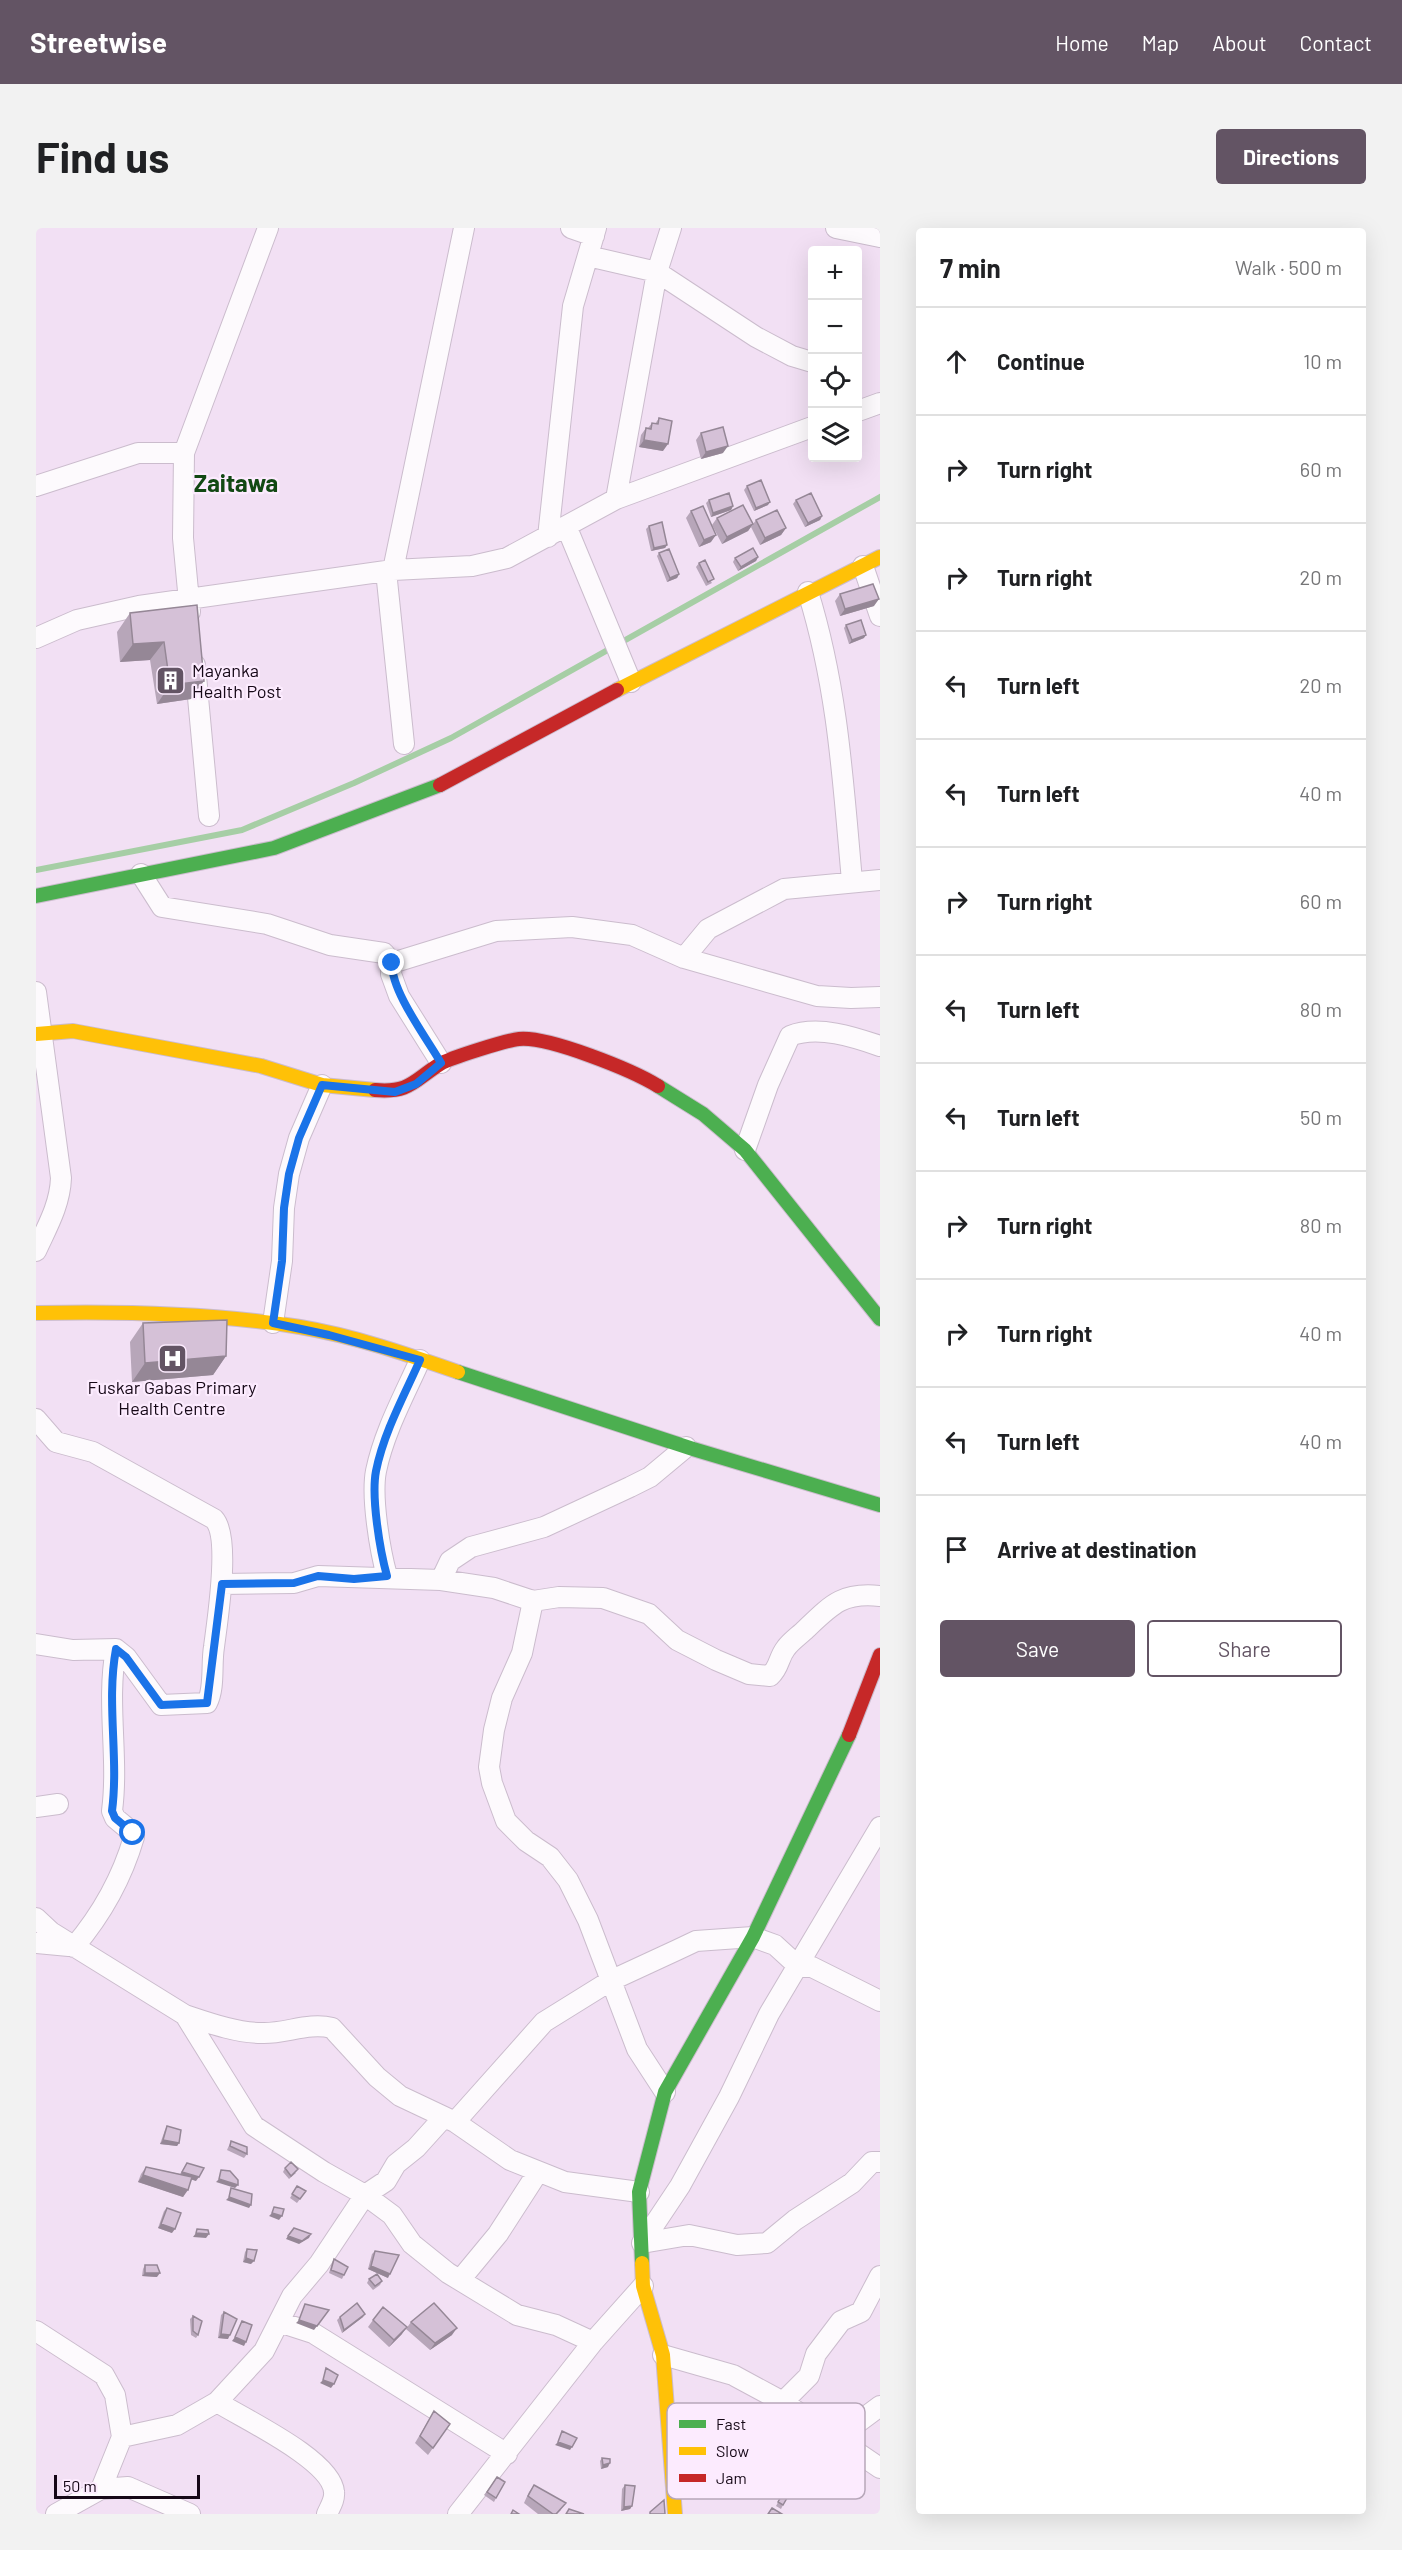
<!DOCTYPE html>
<html lang="en">
<head>
<meta charset="utf-8">
<style>
	body { margin:0; font-family:Barlow,sans-serif; background:#f2f2f2; color:#202124 }
	.controls { position:absolute; right:18px; top:18px; display:grid; overflow:hidden; border-radius:6px; box-shadow:0 6px 24px #0002 }
	.controls button { width:54px; height:54px; display:grid; place-items:center; padding:0; border:0; border-bottom:2px solid #e0e0e0; background:#fff; color:#202124; font:30px sans-serif }
	.scale { position:absolute; left:18px; bottom:15px; width:146px; box-sizing:border-box; padding-left:6px; border:3px solid #160817; border-top:0; font-size:16px; line-height:21px; white-space:nowrap; color:#160817; -webkit-text-stroke:4px #fcebfe; paint-order:stroke }
	.stop { position:absolute; width:18px; height:18px; margin:-14px; border:4px solid #1a73e8; border-radius:50%; background:#fff }
	.stop.end { background:#1a73e8; border-color:#fff; box-shadow:0 2px 6px #0008 }
	.list { margin:0; padding:0; list-style:none }
	h2 { display:flex; justify-content:space-between; align-items:center; height:78px; margin:0; padding:0 24px; font-size:26px }
	h2 small { font-size:20px; font-weight:400; color:#757577 }
	.list li { display:grid; grid-template-columns:39px 1fr auto; gap:18px; align-items:center; box-sizing:border-box; height:108px; padding:0 24px; border-top:2px solid #e0e0e0 }
	.list b { display:block; font-size:22px; white-space:nowrap }
	.list em { font-size:20px; font-style:normal; color:#757577 }
	.actions { display:flex; gap:12px; padding:18px 24px }
	.actions a { flex:1; padding:14px 0; border:2px solid #635464; border-radius:6px; text-align:center; font-size:21px; color:#635464 }
	.actions .main { background:#635464; color:#fff }
	.icon { flex:none; width:33px; height:33px; fill:none; stroke:currentColor; stroke-width:2; stroke-linecap:round; stroke-linejoin:round }
	.map { position:relative; flex:none; width:844px; height:2286px; overflow:hidden; border-radius:6px }
	header { display:flex; align-items:center; gap:36px; box-sizing:border-box; height:84px; padding:0 30px; background:#635464; color:#fff }
	header strong { font-size:28px }
	nav { display:flex; gap:33px; margin-inline-start:auto; font-size:21px }
	.intro { display:flex; align-items:center; justify-content:space-between; box-sizing:border-box; height:144px; padding:0 36px }
	h1 { margin:0; font-size:42px }
	.button { padding:15px 27px; border-radius:6px; background:#635464; color:#fff; font-size:21px; font-weight:700 }
	main { display:flex; gap:36px; padding:0 36px }
	aside { flex:1; background:#fff; border-radius:6px; box-shadow:0 6px 24px #0002 }
	.map>svg:first-child { display:block }
</style>
</head>
<body>
<header>
<strong>Streetwise</strong>
<nav><a>Home</a><a>Map</a><a>About</a><a>Contact</a></nav>
</header>
<div class="intro"><h1>Find us</h1><a class="button">Directions</a></div>
<main>
<div class="map">
<svg width="844" height="2286" viewBox="0 0 844 2286">
	<rect width="100%" height="100%" fill="#f2e0f4"/>
	<g fill="none" stroke-linecap="round" stroke-linejoin="round">
		<!-- stream -->
		<path stroke="#a6cea5" stroke-width="6" d="M0 642 206 602 318 555 415 510 844 269"/>
		<defs>
			<path id="street" d="M535 0 558 8
				M800 0 844 9
				M552 28 621 44 720 109 756 128 776 134
				M822 183 844 175
				M0 258 102 225H148
				M580 271 621 44 635 0
				M531 300 595 454
				M512 309 537 78 560 0
				M827 338 844 388
				M357 342 428 0
				M350 343 368 516
				M772 364C802 461 807 553 816 653
				M154 384 147 310 148 225 232 0
				M0 410 41 392 103 378 357 342 436 338 471 330 580 271 776 199
				M159 437 173 588
				M105 646 126 679 231 696 294 717 348 725 356 735 355 746 363 768 405 835
				M648 730 672 701 748 661 844 652
				M356 735 460 703 536 699 596 707 648 730 781 768 815 770 844 769
				M0 764 25 950C24 977 11 999 0 1023
				M709 922 732 857 754 808C782 797 818 809 844 818
				M237 1095 246 1033 248 980 253 946 263 910 286 857
				M0 1191 20 1214 57 1224 178 1291C195 1309 181 1395 178 1419 175 1436 179 1460 171 1475L125 1477 90 1429 80 1421 37 1422 0 1416
				M351 1348C344 1323 335 1269 340 1243 348 1204 368 1168 384 1132
				M405 1352 458 1360 497 1373 523 1369 567 1370 613 1386 641 1412 680 1432 713 1446 734 1448C744 1439 742 1430 750 1420 755 1413 764 1407 770 1401 796 1376 807 1364 844 1368
				M186 1356 258 1355 282 1348 405 1352 414 1333 435 1319 508 1299 594 1259 614 1249 650 1219
				M497 1373 486 1425 466 1470 458 1502 453 1539 456 1555 470 1593 490 1613 514 1629 532 1652 552 1692 601 1821 629 1864
				M0 1579 22 1576
				M844 1599 733 1786 693 1869 644 1958 606 2015 653 2007 701 2017 731 2015 759 1992 816 1955 836 1934H844
				M0 1690 15 1704 149 1787C173 1795 201 1805 226 1805 249 1806 273 1794 296 1800L341 1849 364 1868 419 1894 474 1932 529 1954 603 1964
				M0 1715 33 1718
				M38 1719C66 1686 86 1650 98 1609L97 1605 79 1590 76 1583C83 1529 70 1475 80 1421
				M149 1787 218 1898 288 1944 329 1967 356 1987 376 2016 412 2045 481 2087 520 2097 557 2114
				M419 1894 508 1794 574 1753 641 1722 660 1713 717 1709 739 1717 763 1739H776L844 1773
				M424 2052 462 2006 502 1944
				M243 2094 277 2105 471 2226
				M0 2103 68 2147 79 2167 86 2209 65 2261
				M627 2127 697 2147 747 2174 844 2240
				M181 2174C208 2191 296 2232 298 2264 299 2272 294 2279 291 2286
				M747 2174 773 2148 780 2126 805 2093 825 2084 844 2048
				M86 2209 141 2197 181 2174 228 2123 256 2068 283 2036 329 1967 350 1953 360 1936 380 1920 408 1889
				M801 2210 844 2178
				M20 2286 65 2261 92 2259 154 2286
				M422 2286 557 2114 607 2058"/>
			<path id="fast" d="M0 668 238 620 404 557
				M622 858 667 886 709 922 844 1091
				M422 1144 657 1221 844 1277
				M606 2035 603 1964 629 1864 717 1709 813 1507"/>
			<path id="slow" d="M581 462 844 329
				M0 806 37 803 225 838 286 857 339 862
				M0 1085C88 1083 177 1085 264 1099 318 1108 370 1126 422 1144
				M606 2035 607 2058 627 2127 639 2286"/>
			<path id="jam" d="M404 557 581 462
				M339 862C374 865 377 853 404 836 414 830 471 812 483 811 512 808 596 842 622 858
				M813 1507 844 1427"/>
		</defs>
		<!-- street casing -->
		<use href="#street" stroke="#cbbccd" stroke-width="22"/>
		<!-- fast casing -->
		<use href="#fast" stroke="#cbbccd" stroke-width="16"/>
		<!-- slow casing -->
		<use href="#slow" stroke="#cbbccd" stroke-width="16"/>
		<!-- jam casing -->
		<use href="#jam" stroke="#cbbccd" stroke-width="16"/>
		<!-- street -->
		<use href="#street" stroke="#fdfafd" stroke-width="20"/>
		<!-- fast -->
		<use href="#fast" stroke="#4caf50" stroke-width="14"/>
		<!-- slow -->
		<use href="#slow" stroke="#ffc107" stroke-width="14"/>
		<!-- jam -->
		<use href="#jam" stroke="#c62828" stroke-width="14"/>
	</g>
	<!-- wall -->
	<path fill="#b7a6b9" d="M623 190 627 223 603 219 605 207 610 200H612L616 195 619 196Z
		M665 205 687 225 665 231 660 212Z
		M711 258 732 277 718 283 708 262Z
		M673 272 697 278 695 282 675 289 670 275Z
		M760 272 786 288 784 292 769 299 757 276Z
		M655 283 675 314 663 319 650 290Z
		M681 290 717 296 712 303 686 316 676 297Z
		M720 292 750 300 745 307 724 317 715 299Z
		M613 298 631 317 629 320 615 323 610 301Z
		M623 325 643 346 641 350 631 354 621 328Z
		M722 329 720 333 702 343 697 334 699 330Z
		M663 335 676 355 670 358 660 339Z
		M804 366 838 378 804 388 799 373Z
		M161 377 155 471 121 476 114 432 84 434 81 404 94 385Z
		M810 397 828 410 813 416 808 400Z
		M107 1095 190 1128 177 1147 96 1154 94 1114Z
		M131 1898 143 1915 141 1918 124 1916 129 1902Z
		M195 1913 211 1926 208 1930 191 1922Z
		M151 1935 160 1953 156 1951 147 1969 102 1954 105 1946 110 1939 144 1946Z
		M249 1940 260 1945 253 1951 247 1944Z
		M261 1958 270 1963 261 1975 254 1970Z
		M131 1980 136 2005 122 2000 128 1983Z
		M211 2021 215 2036 207 2034 209 2024Z
		M339 2023 352 2050 332 2041 336 2026Z
		M298 2031 308 2047 306 2051 293 2045 296 2035Z
		M109 2037 121 2049 106 2048 107 2041Z
		M333 2051 346 2053 344 2057 337 2062 331 2055Z
		M188 2084 192 2111 182 2110 185 2087Z
		M157 2088 162 2107 160 2110 155 2107 154 2091Z
		M304 2089H327L306 2105 301 2092Z
		M337 2092 366 2106 353 2119 332 2099Z
		M375 2094 416 2107 394 2122 370 2101Z
		M398 2183 414 2196 392 2227 379 2215Z
		M566 2230 572 2239 565 2241 564 2233Z
		M721 2243 730 2246 722 2256 716 2253 718 2246Z
		M461 2249 460 2270 458 2274 448 2267Z
		M498 2257 525 2282 521 2286H502L488 2275 493 2264Z
		M589 2257 596 2278 594 2281 585 2283 586 2261Z
		M746 2267 747 2277 745 2281 740 2278Z"/>
	<!-- shaded-wall -->
	<path fill="#958796" d="M608 212 632 216 627 223 603 219Z
		M692 218 687 225 665 231 670 224Z
		M734 274 732 277 718 283 720 280Z
		M697 278 695 282 675 289 677 285Z
		M786 288 784 292 769 299 772 295Z
		M717 296 712 303 686 316 691 309Z
		M750 300 745 307 724 317 729 310Z
		M680 307 675 314 663 319 668 312Z
		M631 317 629 320 615 323 618 320Z
		M722 329 720 333 702 343 705 339Z
		M643 346 641 350 631 354 634 350Z
		M843 371 838 378 804 388 809 381Z
		M830 407 828 410 813 416 816 412Z
		M128 414 114 432 84 434 97 416Z
		M168 453 155 471 121 476 134 457Z
		M190 1128 177 1147 96 1154 109 1135Z
		M127 1912 143 1915 141 1918 124 1916Z
		M146 1944 163 1949 160 1953 144 1948Z
		M107 1947 152 1962 147 1969 102 1954Z
		M183 1951 202 1957 199 1960 180 1954Z
		M193 1969 215 1977 213 1980 190 1972Z
		M236 1985 246 1988 243 1992 233 1988Z
		M125 1996 139 2001 136 2005 122 2000Z
		M160 2005 173 2006 170 2010 157 2009Z
		M275 2006 273 2010 263 2016 250 2011 252 2008Z
		M210 2030 218 2033 215 2036 207 2034Z
		M335 2038 354 2046 352 2050 332 2041Z
		M109 2045H124L121 2049 106 2048Z
		M329 2086 327 2089 306 2105 308 2102Z
		M263 2092 281 2098 278 2102 260 2095Z
		M371 2099 366 2106 353 2119 358 2112Z
		M421 2100 416 2107 394 2122 399 2115Z
		M185 2106 194 2107 192 2111 182 2110Z
		M199 2109 210 2114 208 2118 196 2113Z
		M287 2152 298 2156 295 2160 284 2155Z
		M522 2214 536 2219 534 2222 519 2217Z
		M574 2235 572 2239 565 2241 567 2237Z
		M596 2278 594 2281 585 2283 588 2279Z"/>
	<!-- building -->
	<path fill="#d5c1d7" stroke="#958796" stroke-width="1.5" d="M623 190 636 193 632 216 608 212 610 200 615 201 616 195 622 196Z
		M687 199 692 218 670 224 665 205Z
		M725 252 734 274 720 280 711 258Z
		M693 265 697 278 677 285 673 272Z
		M775 265 786 288 772 295 760 272Z
		M707 277 717 296 691 309 681 290Z
		M667 278 680 307 668 312 655 283Z
		M741 282 750 300 729 310 720 292Z
		M626 294 631 317 618 320 613 298Z
		M717 320 722 329 705 339 699 330Z
		M633 321 643 346 634 350 623 325Z
		M669 332 678 351 672 354 663 335Z
		M837 356 843 371 809 381 804 366Z
		M161 377 168 453 134 457 128 414 97 416 94 385Z
		M825 392 830 407 816 412 810 397Z
		M191 1092 190 1128 109 1135 107 1095Z
		M131 1898 145 1902 143 1915 127 1912Z
		M195 1913 211 1919V1926L194 1918Z
		M255 1934 262 1941 255 1948 249 1940Z
		M151 1935 168 1940 163 1949 146 1944Z
		M110 1939 156 1949 152 1962 107 1947Z
		M185 1942 194 1943 202 1952V1957L183 1951Z
		M261 1958 270 1963 264 1971 256 1966Z
		M195 1960 216 1966 215 1977 193 1969Z
		M238 1979 248 1981 246 1988 236 1985Z
		M131 1980 145 1985 139 2001 125 1996Z
		M258 2000 275 2006 266 2013 252 2008Z
		M161 2001 172 2002 173 2006 160 2005Z
		M211 2021 221 2022 218 2033 210 2030Z
		M339 2023 363 2027 354 2046 335 2038Z
		M298 2031 312 2039 308 2047 295 2042Z
		M109 2037H121L124 2045H109Z
		M341 2046 346 2053 339 2058 333 2051Z
		M321 2075 329 2086 308 2102 304 2089Z
		M398 2075 421 2100 399 2115 375 2094Z
		M269 2076 293 2082 281 2098 263 2092Z
		M347 2079 371 2099 358 2112 337 2092Z
		M188 2084 201 2091 194 2107 185 2106Z
		M157 2088 166 2093 162 2107 157 2103Z
		M206 2093 216 2097 210 2114 199 2109Z
		M290 2140 302 2147 298 2156 287 2152Z
		M398 2183 414 2196 397 2220 384 2208Z
		M526 2203 541 2210 536 2219 522 2214Z
		M566 2230 574 2231V2235L567 2237Z
		M461 2249 469 2254 460 2270 451 2264Z
		M498 2257 530 2275 520 2286H517L492 2268Z
		M589 2257 599 2258 596 2278 588 2279Z
		M746 2267 751 2270 747 2277 742 2274Z
		M628 2272 629 2286H614V2284Z
		M736 2280 746 2286H732Z
		M533 2281 548 2286H530Z
		M477 2282 483 2286H475Z"/>
	<g fill="none" stroke-linecap="round" stroke-linejoin="round">
		<!-- route -->
		<path stroke="#1a73e8" stroke-width="8" d="M97 1605 79 1590 76 1583C83 1529 70 1475 80 1421L90 1429 125 1477 171 1475 186 1356 258 1355 282 1348 318 1351 351 1348C344 1323 335 1269 340 1243 348 1204 368 1168 384 1132L293 1107 237 1095 246 1033 248 980 253 946 263 910 286 857 359 864 380 856 405 835C390 809 355 763 356 735"/>
	</g>
	<!-- icons -->
	<defs>
		<symbol id="building-square" viewBox="-11 -11 22 22"><rect x="-9" y="-9" width="18" height="18" rx="4" fill="#635464" stroke="#fcebfe"/><path d="M-4-6H4V6H1V3H-1V6H-4ZM-2.5-4.3h1.7v1.8h-1.7ZM.8-4.3h1.7v1.8H.8ZM-2.5-1h1.7V.8h-1.7ZM.8-1h1.7V.8H.8Z" fill="#fff"/></symbol>
		<symbol id="hospital-square" viewBox="-11 -11 22 22"><rect x="-9" y="-9" width="18" height="18" rx="4" fill="#635464" stroke="#fcebfe"/><path d="M-5-5h3v3.5h4V-5h3V5h-3V1.5h-4V5h-3Z" fill="#fff"/></symbol>
	</defs>
	<g fill-rule="evenodd">
		<use href="#building-square" x="118" y="436" width="33" height="33"/>
		<use href="#hospital-square" x="120" y="1114" width="33" height="33"/>
	</g>
	<g text-anchor="middle" stroke-width="4.5" stroke-linejoin="round" paint-order="stroke">
		<!-- poi labels -->
		<g font-size="18" fill="#160817" stroke="#fcebfe" text-anchor="start">
			<text x="156" y="449">Mayanka<tspan x="156" dy="21">Health Post</tspan></text>
			<text x="136" y="1166" text-anchor="middle">Fuskar Gabas Primary<tspan x="136" dy="21">Health Centre</tspan></text>
		</g>
		<!-- district labels -->
		<g font-size="24" font-weight="bold" fill="#124813" stroke="#fcebfe">
			<text x="200" y="264">Zaitawa</text>
		</g>
	</g>
	<!-- legend -->
	<rect x="631" y="2175" width="198" height="96" rx="9" fill="#fcebfe" stroke="#b7a7b9" stroke-width="1.5"/>
	<rect x="643" y="2192" width="27" height="8" fill="#4caf50"/>
	<rect x="643" y="2219" width="27" height="8" fill="#ffc107"/>
	<rect x="643" y="2246" width="27" height="8" fill="#c62828"/>
	<g font-size="16" fill="#160817">
		<text x="680" y="2202">Fast</text>
		<text x="680" y="2229">Slow</text>
		<text x="680" y="2256">Jam</text>
	</g>
</svg>
<div class="controls">
<button>+</button>
<button>−</button>
<button><svg class="icon" aria-label="locate" viewBox="0 0 24 24"><circle cx="12" cy="12" r="6"/><path d="M12 2v4M12 18v4M2 12h4M18 12h4"/></svg></button>
<button><svg class="icon" aria-label="layers" viewBox="0 0 24 24"><path d="M12 4l9 5-9 5-9-5zM3 14l9 5 9-5"/></svg></button>
</div>
<div class="scale">50 m</div>
<div class="stop" style="left:97px;top:1605px"></div>
<div class="stop end" style="left:356px;top:735px"></div>
</div>
<aside>
<h2>7 min<small>Walk · 500 m</small></h2>
<ul class="list">
<li><svg class="icon" aria-label="ahead" viewBox="0 0 24 24"><path d="M12 20V5M6 11l6-6 6 6"/></svg><div><b>Continue</b></div><em>10 m</em></li>
<li><svg class="icon" aria-label="right" viewBox="0 0 24 24"><path d="M7 20v-9h11M14 6l5 5-5 5"/></svg><div><b>Turn right</b></div><em>60 m</em></li>
<li><svg class="icon" aria-label="right" viewBox="0 0 24 24"><path d="M7 20v-9h11M14 6l5 5-5 5"/></svg><div><b>Turn right</b></div><em>20 m</em></li>
<li><svg class="icon" aria-label="left" viewBox="0 0 24 24"><path d="M17 20v-9H6M10 6l-5 5 5 5"/></svg><div><b>Turn left</b></div><em>20 m</em></li>
<li><svg class="icon" aria-label="left" viewBox="0 0 24 24"><path d="M17 20v-9H6M10 6l-5 5 5 5"/></svg><div><b>Turn left</b></div><em>40 m</em></li>
<li><svg class="icon" aria-label="right" viewBox="0 0 24 24"><path d="M7 20v-9h11M14 6l5 5-5 5"/></svg><div><b>Turn right</b></div><em>60 m</em></li>
<li><svg class="icon" aria-label="left" viewBox="0 0 24 24"><path d="M17 20v-9H6M10 6l-5 5 5 5"/></svg><div><b>Turn left</b></div><em>80 m</em></li>
<li><svg class="icon" aria-label="left" viewBox="0 0 24 24"><path d="M17 20v-9H6M10 6l-5 5 5 5"/></svg><div><b>Turn left</b></div><em>50 m</em></li>
<li><svg class="icon" aria-label="right" viewBox="0 0 24 24"><path d="M7 20v-9h11M14 6l5 5-5 5"/></svg><div><b>Turn right</b></div><em>80 m</em></li>
<li><svg class="icon" aria-label="right" viewBox="0 0 24 24"><path d="M7 20v-9h11M14 6l5 5-5 5"/></svg><div><b>Turn right</b></div><em>40 m</em></li>
<li><svg class="icon" aria-label="left" viewBox="0 0 24 24"><path d="M17 20v-9H6M10 6l-5 5 5 5"/></svg><div><b>Turn left</b></div><em>40 m</em></li>
<li><svg class="icon" aria-label="arrive" viewBox="0 0 24 24"><path d="M6 21V4h12l-3 4 3 4H6"/></svg><div><b>Arrive at destination</b></div></li>
</ul>
<div class="actions"><a class="main">Save</a><a>Share</a></div>
</aside>
</main>
</body>
</html>
